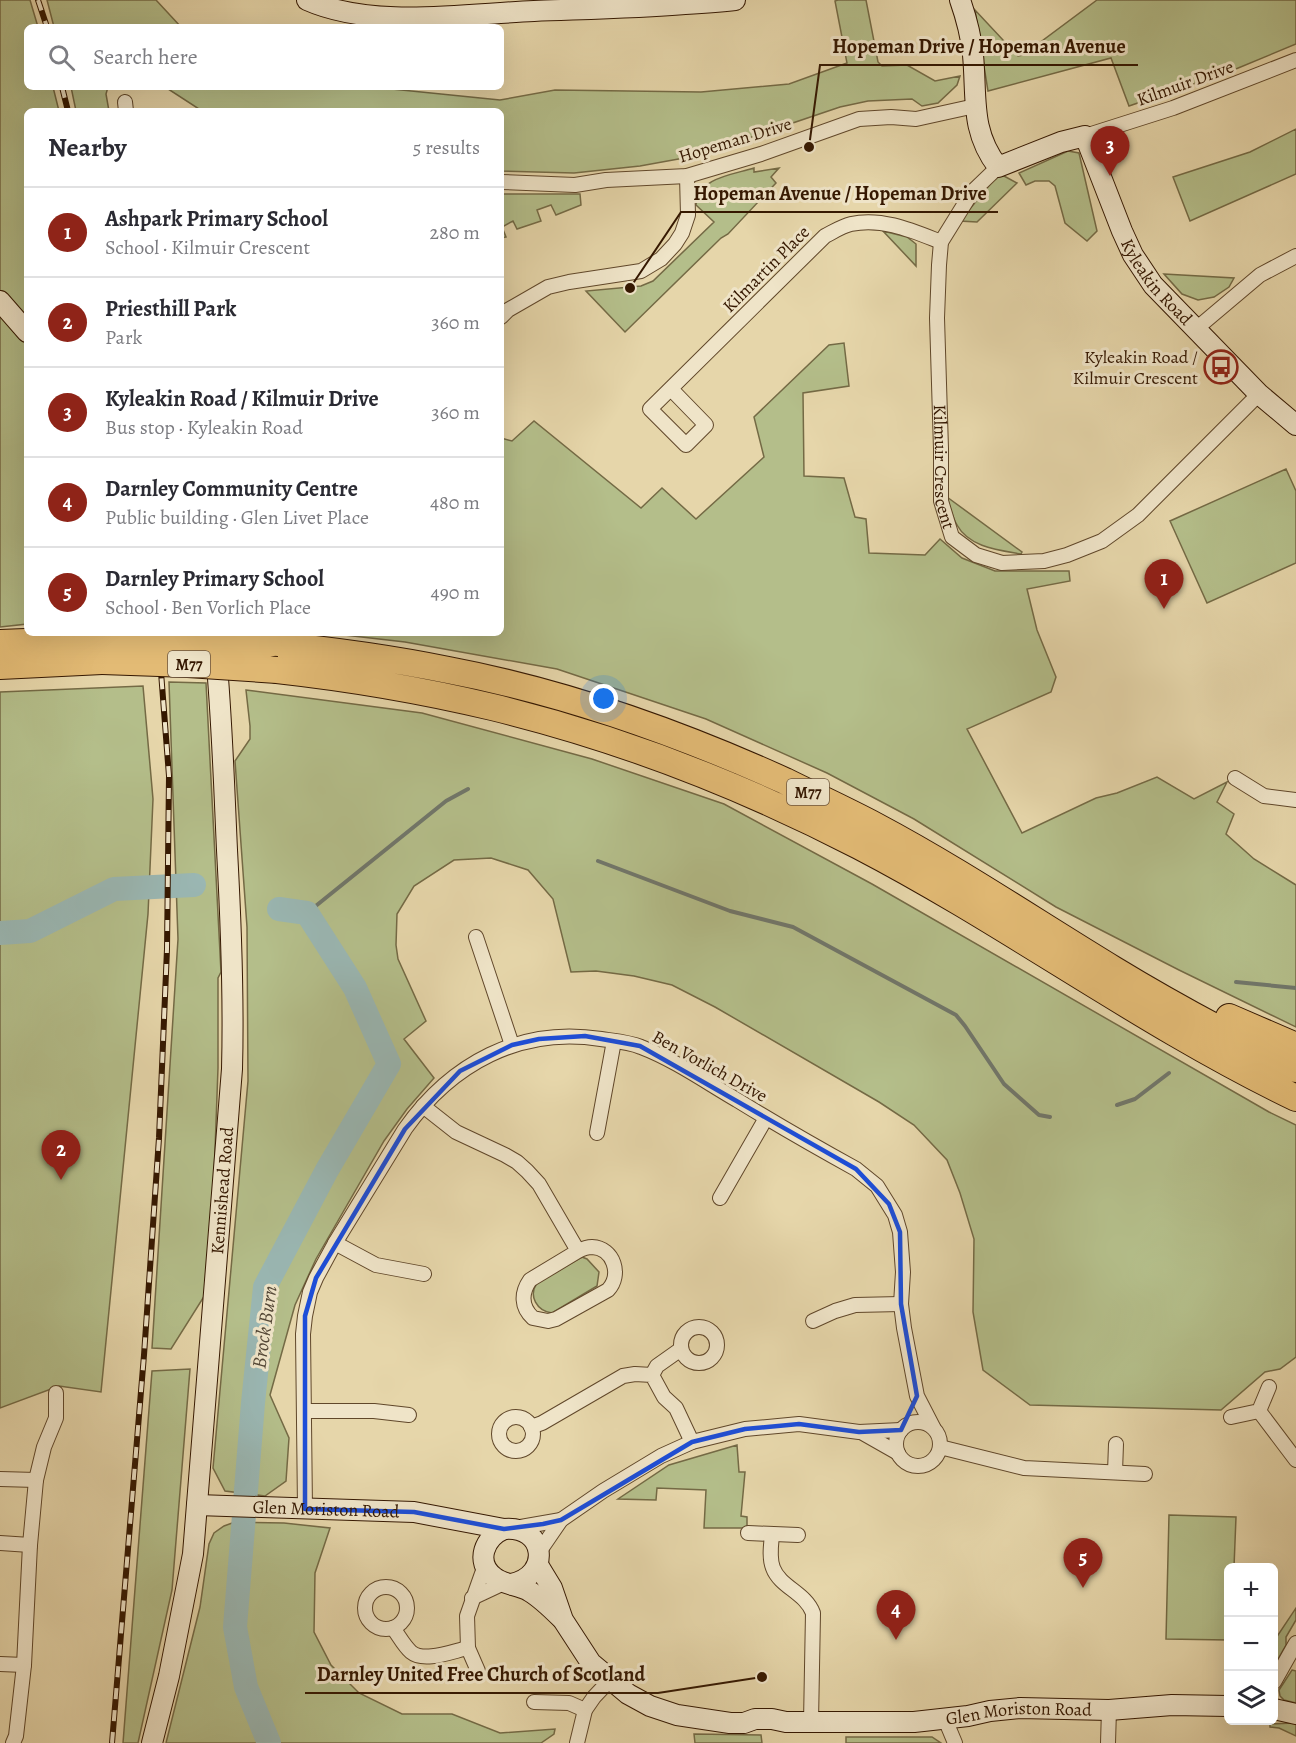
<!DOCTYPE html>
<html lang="en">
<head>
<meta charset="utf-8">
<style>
	body { margin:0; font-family:Alegreya,serif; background:#f7f7f7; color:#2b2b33 }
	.controls { position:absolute; right:18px; bottom:18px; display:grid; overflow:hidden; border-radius:9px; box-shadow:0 6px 24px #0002 }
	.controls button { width:54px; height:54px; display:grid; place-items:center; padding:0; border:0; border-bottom:2px solid #e1e1e2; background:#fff; color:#2b2b33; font:30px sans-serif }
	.you { position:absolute; left:604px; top:699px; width:21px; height:21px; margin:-15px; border:4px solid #fff; border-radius:50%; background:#1a73e8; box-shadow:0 0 0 9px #1a73e833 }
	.badge { display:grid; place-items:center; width:39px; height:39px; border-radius:50%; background:#8f2418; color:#fff; font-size:20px; font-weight:700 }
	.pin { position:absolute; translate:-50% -50px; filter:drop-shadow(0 2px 3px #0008) }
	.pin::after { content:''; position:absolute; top:32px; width:21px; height:18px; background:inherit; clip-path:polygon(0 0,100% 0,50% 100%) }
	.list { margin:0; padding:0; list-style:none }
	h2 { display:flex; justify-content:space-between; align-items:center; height:78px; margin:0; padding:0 24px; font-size:26px }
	h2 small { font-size:20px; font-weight:400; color:#7c7c81 }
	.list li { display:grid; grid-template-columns:39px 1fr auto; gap:18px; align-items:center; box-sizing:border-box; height:90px; padding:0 24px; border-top:2px solid #e1e1e2 }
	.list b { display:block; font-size:22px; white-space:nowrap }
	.list p { margin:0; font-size:20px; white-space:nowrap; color:#7c7c81 }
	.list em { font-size:20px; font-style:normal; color:#7c7c81 }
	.icon { flex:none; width:33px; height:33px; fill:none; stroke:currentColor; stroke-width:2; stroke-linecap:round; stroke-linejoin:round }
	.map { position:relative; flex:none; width:1296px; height:1743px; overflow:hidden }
	.search { position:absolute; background:#fff; box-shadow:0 6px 24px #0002; left:24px; top:24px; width:480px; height:66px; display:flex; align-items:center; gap:15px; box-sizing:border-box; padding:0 21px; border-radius:9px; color:#7c7c81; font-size:22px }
	.panel { position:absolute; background:#fff; box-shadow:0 6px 24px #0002; left:24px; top:108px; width:480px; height:528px; border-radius:9px }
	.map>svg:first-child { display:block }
</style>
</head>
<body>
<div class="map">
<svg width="1296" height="1743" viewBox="0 0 1296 1743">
	<rect width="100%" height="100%" fill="#e6d6aa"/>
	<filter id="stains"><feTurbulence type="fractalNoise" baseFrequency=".00333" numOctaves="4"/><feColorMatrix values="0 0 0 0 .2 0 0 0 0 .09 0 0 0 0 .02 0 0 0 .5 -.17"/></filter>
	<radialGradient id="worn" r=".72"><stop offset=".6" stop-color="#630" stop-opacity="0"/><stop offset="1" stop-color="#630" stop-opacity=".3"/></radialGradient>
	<!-- green -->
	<path fill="#b4be8a" stroke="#746a45" stroke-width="1.5" d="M0 0H30L38 27H27V87H53L59 111H27V624L0 627Z
		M47 0H156L181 27H54Z
		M838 0H866L878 62 882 66 907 65 935 81 960 76 957 85 938 103 922 106 912 99 868 101 840 107 695 156 640 166 574 173 501 171V111H202L165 87H372L500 100 555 90 701 92 789 84 847 63 835 1Z
		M1097 0H1296V44L1231 71 1129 106 1111 58 988 91 975 10 1018 56 1023 55Z
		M71 87H108L106 94 109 111H76Z
		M1296 129V174L1190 221 1173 177 1250 152Z
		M1068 151 1079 153 1097 231 1087 241 1065 223 1055 186 1049 181H1035L1026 185 1019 173Z
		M754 168V172L779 168 771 177 776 183 728 234 721 238 625 332 586 291 641 286 653 281 714 222 696 205C699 177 732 175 754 168Z
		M1004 176 1017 183 977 222 960 221 996 177Z
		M501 194H580L581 205 556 215 551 205 537 210 541 221 517 229 513 221 502 227 506 237 501 238Z
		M883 231 907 237 916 244V266Z
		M1164 274 1234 278 1229 287 1214 297 1198 300 1182 294Z
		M844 343 849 386 803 393 804 476 844 478 855 517 866 519 869 553 925 555 940 539 962 558 995 571H1069L1070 581 1027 589 1037 630 1056 677 1051 692 967 729 1022 833 1096 798 1117 793 1157 777 1194 799 1227 782 1217 802 1234 814 1226 834 1254 859 1296 885V1027L1179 970 1056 907 914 819 827 773 706 719 557 669 405 642 327 633H501V438L512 441 534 421 641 508 662 488 696 519 764 457 754 417 829 345Z
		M1286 469 1296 491V563L1207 603 1170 521Z
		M947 497 1022 552 1021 554C998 550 969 547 957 525 952 517 950 506 947 497Z
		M169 682 206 683 221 972 218 978V1068L210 1287 171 1349 152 1348 178 939Z
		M143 686 153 799 148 914 101 1392 59 1386 0 1408V692Z
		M246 690 422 713 592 759 724 804 872 884 1269 1112 1296 1125V1357L1280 1369 1265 1372 1221 1410 1030 1405 983 1370 973 1312 974 1239 960 1193 947 1160 914 1125 879 1102 715 1007 672 985 634 976 596 971 571 972 553 899 528 870 491 858 454 860 414 886 397 914 396 945 398 959 426 1021 404 1039 434 1078 407 1109 384 1141 316 1259 295 1305 270 1395 289 1438 286 1481 265 1496 225 1491 213 1468 248 1081 247 927 235 761 250 739V726Z
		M582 1257 587 1259 599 1272 597 1286 552 1313C537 1311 528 1296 537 1283Z
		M190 1369 172 1590 138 1743H123L152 1371Z
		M737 1445 739 1472H745L741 1516 747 1517V1528H704L706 1490 657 1488 656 1500 618 1499 669 1465Z
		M1169 1515 1236 1517 1234 1567 1228 1568V1640L1166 1639Z
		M235 1522 284 1523 330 1528 315 1573 314 1632 331 1665 359 1693 402 1714H452L500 1733 555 1729 554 1734 541 1743H166L200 1607 209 1544 214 1533 224 1526Z
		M1296 1608V1620L1286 1637V1645L1274 1666V1641Z
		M1292 1670 1296 1671V1703L1284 1700 1280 1696 1279 1690Z
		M1294 1723 1296 1724V1736L1279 1728 1270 1727V1724Z
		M694 1734 761 1735 762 1743H695Z
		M846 1737H932L941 1743H846Z"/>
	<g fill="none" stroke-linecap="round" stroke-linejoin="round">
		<!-- stream -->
		<path stroke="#71776b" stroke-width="4" d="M598 861 730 911 793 927 956 1015 965 1026 1004 1084 1039 1115 1050 1117
			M307 913 446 801 468 789
			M1236 982 1296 988
			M1117 1105 1135 1099 1169 1073"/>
		<!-- river -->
		<path stroke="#9ab7b3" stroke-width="24" d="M0 933 30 931 114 889 194 885
			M269 1743 246 1687 235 1627 253 1403 265 1287 327 1170 389 1064 355 988 307 913 279 909"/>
		<defs>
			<g id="street">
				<path d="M125 102 126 111"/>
				<path d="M1085 136 1173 108 1296 60"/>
				<path id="s1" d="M998 167 972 192 941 242 939 265 937 318 941 449V501L952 537 976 555 1002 563 1044 561 1067 555 1102 541 1138 515 1259 394"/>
				<path d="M501 182 575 185 606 180 687 176 761 154 859 119 891 117 916 119 975 106"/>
				<path d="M501 317 508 310 548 287 569 282 641 271 661 259 675 244 682 233 688 215 687 176"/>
				<path d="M1196 329 1260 275 1296 256"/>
				<path d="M671 389 706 425 686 445 650 409 825 236C833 232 842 226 851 224 882 217 913 231 941 242"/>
				<path d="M1235 778 1264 796 1296 800"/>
				<path d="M476 937 512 1045"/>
				<path d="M423 1106 456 1132 505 1155 517 1162 527 1171 539 1184 578 1251C582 1249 587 1247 592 1247 614 1248 622 1275 608 1290L556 1319 548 1321 533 1318C521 1307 521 1293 530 1280L578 1251"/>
				<path d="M597 1133 614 1041"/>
				<path d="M720 1198 766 1118"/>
				<path d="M335 1243 376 1265 424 1274"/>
				<path d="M813 1321 835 1311 855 1305 901 1304"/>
				<circle cx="699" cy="1345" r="18"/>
				<path d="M652 1375 657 1366 681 1349"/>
				<path d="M304 1411H374L409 1415"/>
				<path d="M1259 1411 1296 1460"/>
				<path d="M1231 1417 1259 1411 1269 1387"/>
				<circle cx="516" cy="1434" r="17"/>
				<circle cx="918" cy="1444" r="22"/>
				<path d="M531 1427 542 1423 623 1376 635 1374 652 1375 664 1397 676 1408 692 1442"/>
				<path d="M861 1432 898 1453"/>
				<path d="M940 1447 1024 1468 1145 1474"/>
				<path d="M1115 1472 1116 1444"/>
				<path d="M0 1479 36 1480"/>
				<path d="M305 1509 303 1334 305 1316 310 1292 316 1278 335 1243 405 1129C451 1064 520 1026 601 1039 615 1041 629 1042 641 1047 675 1060 706 1082 737 1100 776 1124 816 1147 856 1169L877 1186 895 1215 900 1232 903 1272 901 1304 904 1328 917 1396 933 1427"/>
				<path d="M515 1528 561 1520"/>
				<path d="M748 1533 798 1535"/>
				<path d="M772 1535C771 1545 769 1558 773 1568 780 1587 806 1593 813 1613L811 1722"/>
				<path d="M0 1543 30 1545"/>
				<path d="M539 1552 561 1520 603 1491 661 1456 692 1442 745 1429 799 1424 859 1432 901 1430"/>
				<circle cx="386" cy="1608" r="21"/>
				<path d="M472 1598 504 1583"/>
				<path d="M393 1628C399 1636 404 1646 411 1652 424 1663 453 1651 468 1648"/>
				<path d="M0 1664 24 1665"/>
				<path d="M478 1671 468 1648 467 1616 485 1565"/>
				<path d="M1274 1682 1296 1643"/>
				<path d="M534 1702 569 1703 585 1710"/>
				<path d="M945 1719 955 1743"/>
				<path d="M13 1743 16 1736 24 1665 30 1545 36 1480 44 1447 56 1418V1393"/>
				<path d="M577 1743 585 1710 594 1697 610 1680"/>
				<path d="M1108 1743 1109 1710"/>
			</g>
			<g id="secondary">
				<path d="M307 0C372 29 464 14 534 11 584 9 635 8 685 4 702 3 719 2 735 0"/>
				<path id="s2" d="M960 0C966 17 971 36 973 55 977 97 970 131 998 167L1061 142 1085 136 1122 231 1133 255 1153 285 1259 394 1296 425"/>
				<path d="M0 301 27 332"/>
				<path id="s3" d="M197 1505 414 1512 504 1529C546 1525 552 1576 511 1584"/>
				<path d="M504 1529C485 1537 474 1562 494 1577 504 1585 518 1585 529 1591 541 1598 551 1608 561 1618"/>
				<path id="s4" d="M538 1565 552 1588 563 1620 591 1663 628 1694 650 1706 677 1715 730 1723H744L755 1719H772L786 1722H914L968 1716 990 1711 1020 1708 1109 1710 1172 1705 1228 1706"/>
				<path d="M1274 1709 1296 1714"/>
				<path id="s5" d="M152 1743 169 1676 193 1554 232 1069C234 995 231 923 227 850 224 784 222 719 216 654"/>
			</g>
			<path id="highway" d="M0 643 100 639
				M269 644C329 650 389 658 448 670 564 692 677 732 785 781 815 796 846 810 876 826 957 869 1034 921 1113 969 1172 1005 1234 1038 1296 1069
				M0 666 102 661
				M277 670C349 678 421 690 492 707 620 738 743 786 859 846 1009 924 1144 1025 1296 1098
				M1229 1017 1296 1046"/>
		</defs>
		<!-- street casing -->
		<use href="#street" stroke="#60472a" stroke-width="16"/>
		<!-- secondary casing -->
		<use href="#secondary" stroke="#341700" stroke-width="22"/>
		<!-- highway casing -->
		<use href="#highway" stroke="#341700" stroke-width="28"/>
		<!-- street -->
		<use href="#street" stroke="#efe4c8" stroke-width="14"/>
		<!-- secondary -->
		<use href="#secondary" stroke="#efe4c8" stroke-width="20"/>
		<!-- highway -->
		<use href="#highway" stroke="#e3bb75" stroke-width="26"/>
		<defs>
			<path id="rail" d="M38 0 47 27
				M62 87 68 111
				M112 1743 144 1355 159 1138 167 949 169 776 158 633"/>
		</defs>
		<!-- rail casing -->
		<use href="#rail" stroke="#341700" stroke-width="6"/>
		<!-- rail -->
		<use href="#rail" stroke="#efe4c8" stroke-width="4" stroke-dasharray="11" stroke-linecap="butt"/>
		<defs>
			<path id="highway-bridge" d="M100 639 225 641 269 644
				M102 661 188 664 277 670"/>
		</defs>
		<!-- highway-bridge casing -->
		<use href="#highway-bridge" stroke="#341700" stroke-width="28" stroke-linecap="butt"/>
		<!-- highway-bridge -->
		<use href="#highway-bridge" stroke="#e3bb75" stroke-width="26"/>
	</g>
	<!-- marked area -->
	<path fill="none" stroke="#1d4ed8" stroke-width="4.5" stroke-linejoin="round" d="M585 1036 640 1046 856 1169 889 1204 900 1232 901 1304 917 1396 901 1430 859 1432 799 1424 745 1429 692 1442 561 1520 543 1524 504 1529 414 1512 305 1509V1316L316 1278 405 1129 460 1071 512 1045 539 1039Z"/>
	<!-- icons -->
	<defs>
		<symbol id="bus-ring" viewBox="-11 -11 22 22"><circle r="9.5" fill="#efe4c8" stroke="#8f2418" stroke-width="1.5"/><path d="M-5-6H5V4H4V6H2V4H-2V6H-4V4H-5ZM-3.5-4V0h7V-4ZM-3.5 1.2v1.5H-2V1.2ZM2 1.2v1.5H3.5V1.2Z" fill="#8f2418"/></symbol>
	</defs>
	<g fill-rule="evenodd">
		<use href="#bus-ring" x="1202" y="348" width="38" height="38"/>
	</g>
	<g text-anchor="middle" stroke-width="6" stroke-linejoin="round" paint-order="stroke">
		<!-- shield labels -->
		<g fill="#efe4c8" stroke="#6c543c" stroke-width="1.5">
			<rect x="168" y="651" width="42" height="26" rx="4.5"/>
			<rect x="787" y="779" width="42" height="26" rx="4.5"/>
		</g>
		<g font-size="16" font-weight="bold" fill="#341700">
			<text x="189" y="670">M77</text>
			<text x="808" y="798">M77</text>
		</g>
		<!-- street labels -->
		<g font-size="18" fill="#341700" stroke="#efe4c8">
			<text transform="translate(1185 83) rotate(-20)" y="6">Kilmuir Drive</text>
			<text transform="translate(735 140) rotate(-17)" y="6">Hopeman Drive</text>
			<text transform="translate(766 269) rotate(-45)" y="6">Kilmartin Place</text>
			<text dy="6" stroke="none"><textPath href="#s2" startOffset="430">Kyleakin Road</textPath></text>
			<text dy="6" stroke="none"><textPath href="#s1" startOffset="320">Kilmuir Crescent</textPath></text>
			<text transform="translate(710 1066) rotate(29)" y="6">Ben Vorlich Drive</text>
			<text dy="6" stroke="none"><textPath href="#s5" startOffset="558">Kennishead Road</textPath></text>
			<text dy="6" stroke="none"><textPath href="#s3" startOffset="129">Glen Moriston Road</textPath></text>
			<text dy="6" stroke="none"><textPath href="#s4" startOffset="558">Glen Moriston Road</textPath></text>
		</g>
		<!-- poi labels -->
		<g font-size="18" fill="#341700" stroke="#efe4c8" text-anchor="end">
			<text x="1198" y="363">Kyleakin Road /<tspan x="1198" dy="21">Kilmuir Crescent</tspan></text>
		</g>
		<!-- water labels -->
		<g font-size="20" font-style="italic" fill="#534736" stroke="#efe4c8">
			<text transform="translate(264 1327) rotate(-82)" y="7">Brock Burn</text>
		</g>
	</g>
	<!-- callouts -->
	<path fill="none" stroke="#341700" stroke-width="2" d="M809 147L820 65H1138M630 288L681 212H998M762 1677L658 1693H305"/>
	<g fill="#341700" stroke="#efe4c8" stroke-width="2">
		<circle cx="809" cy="147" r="6"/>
		<circle cx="630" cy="288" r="6"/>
		<circle cx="762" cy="1677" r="6"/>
	</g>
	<g font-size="20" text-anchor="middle" font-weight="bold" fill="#341700" stroke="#efe4c8" stroke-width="6" stroke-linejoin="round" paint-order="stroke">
		<text x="979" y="53">Hopeman Drive / Hopeman Avenue</text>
		<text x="840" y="200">Hopeman Avenue / Hopeman Drive</text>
		<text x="481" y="1681">Darnley United Free Church of Scotland</text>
	</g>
	<rect width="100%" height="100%" filter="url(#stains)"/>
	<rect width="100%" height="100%" fill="url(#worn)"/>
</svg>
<div class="controls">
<button>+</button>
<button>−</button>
<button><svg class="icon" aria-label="layers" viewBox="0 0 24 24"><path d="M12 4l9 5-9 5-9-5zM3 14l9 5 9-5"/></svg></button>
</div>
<div class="you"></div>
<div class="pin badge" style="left:1164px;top:609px">1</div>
<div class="pin badge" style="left:61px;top:1180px">2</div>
<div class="pin badge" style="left:1110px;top:176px">3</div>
<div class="pin badge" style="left:896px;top:1640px">4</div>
<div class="pin badge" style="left:1083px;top:1588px">5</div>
<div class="search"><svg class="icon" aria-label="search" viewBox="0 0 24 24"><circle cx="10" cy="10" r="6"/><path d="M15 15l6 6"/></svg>Search here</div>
<section class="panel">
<h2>Nearby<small>5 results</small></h2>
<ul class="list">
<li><span class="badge">1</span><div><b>Ashpark Primary School</b><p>School · Kilmuir Crescent</p></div><em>280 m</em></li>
<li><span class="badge">2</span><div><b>Priesthill Park</b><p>Park</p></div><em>360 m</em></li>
<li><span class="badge">3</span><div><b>Kyleakin Road / Kilmuir Drive</b><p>Bus stop · Kyleakin Road</p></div><em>360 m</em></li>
<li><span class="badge">4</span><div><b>Darnley Community Centre</b><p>Public building · Glen Livet Place</p></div><em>480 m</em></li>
<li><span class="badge">5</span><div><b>Darnley Primary School</b><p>School · Ben Vorlich Place</p></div><em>490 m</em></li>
</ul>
</section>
</div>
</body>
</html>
